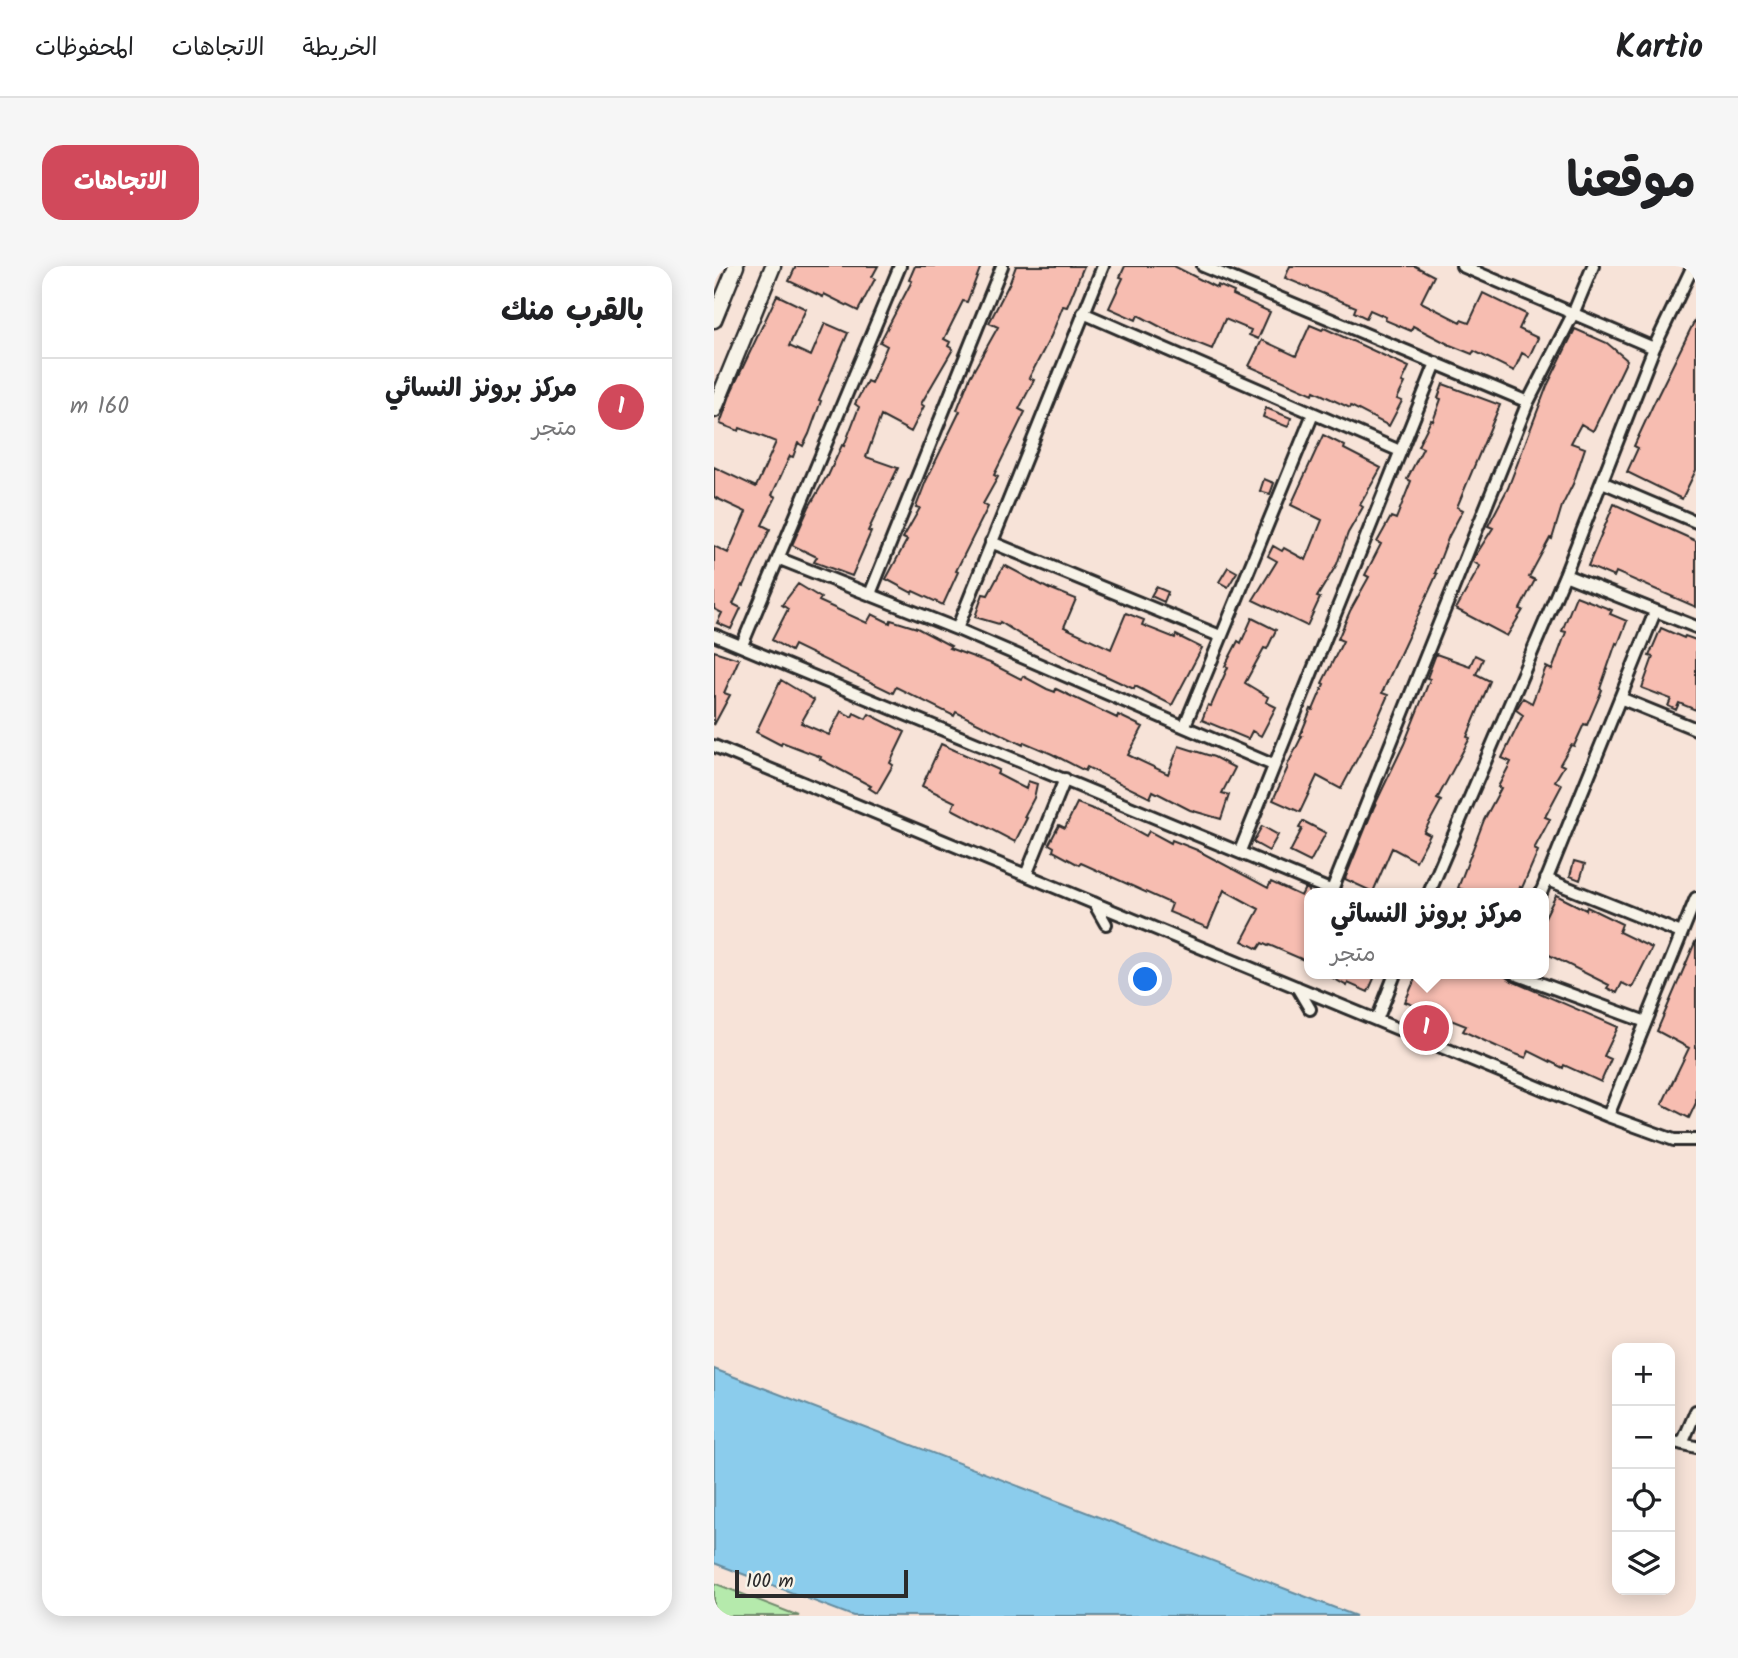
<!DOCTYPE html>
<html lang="ar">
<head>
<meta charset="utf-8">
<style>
	body { margin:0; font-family:Kalam,"Playpen Sans Arabic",sans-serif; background:#f6f6f6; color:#202124; direction:rtl }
	.controls { position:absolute; right:21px; bottom:21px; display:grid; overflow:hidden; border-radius:14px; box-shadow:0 4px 18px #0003 }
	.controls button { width:63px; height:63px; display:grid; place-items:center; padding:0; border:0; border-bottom:2px solid #e0e0e0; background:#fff; color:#202124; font:35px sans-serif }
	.scale { position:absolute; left:21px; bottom:18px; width:173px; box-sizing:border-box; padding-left:7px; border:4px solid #2b2b2b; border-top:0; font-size:19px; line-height:24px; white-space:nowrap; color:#2b2b2b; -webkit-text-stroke:5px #f7f3e8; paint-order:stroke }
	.you { position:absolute; left:432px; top:714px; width:24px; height:24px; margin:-18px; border:5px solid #fff; border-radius:50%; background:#1a73e8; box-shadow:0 0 0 10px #1a73e833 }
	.badge { display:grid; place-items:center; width:46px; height:46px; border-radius:50%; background:#d1495b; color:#fff; font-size:23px; font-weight:700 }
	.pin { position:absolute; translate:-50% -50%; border:4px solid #fff; box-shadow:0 2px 7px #0006 }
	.popup { position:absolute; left:590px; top:622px; width:245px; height:91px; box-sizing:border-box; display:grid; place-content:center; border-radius:14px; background:#fff; filter:drop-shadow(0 2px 5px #0005); font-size:23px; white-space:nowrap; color:#757577 }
	.popup b { font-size:26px; color:#202124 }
	.popup::after { content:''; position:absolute; left:50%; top:100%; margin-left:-14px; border:14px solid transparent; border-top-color:#fff }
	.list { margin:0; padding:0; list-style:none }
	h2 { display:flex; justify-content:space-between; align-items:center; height:91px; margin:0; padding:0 28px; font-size:30px }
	h2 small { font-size:23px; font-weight:400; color:#757577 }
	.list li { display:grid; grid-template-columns:46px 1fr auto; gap:21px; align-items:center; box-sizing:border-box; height:98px; padding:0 28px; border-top:2px solid #e0e0e0 }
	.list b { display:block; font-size:26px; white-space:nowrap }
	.list p { margin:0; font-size:23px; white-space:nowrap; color:#757577 }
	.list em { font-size:23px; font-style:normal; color:#757577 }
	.icon { flex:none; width:38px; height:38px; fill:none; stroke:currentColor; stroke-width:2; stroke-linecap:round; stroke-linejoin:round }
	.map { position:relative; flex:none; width:982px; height:1350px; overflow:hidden; direction:ltr; border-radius:21px }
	header { display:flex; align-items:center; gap:42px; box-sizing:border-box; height:98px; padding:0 35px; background:#fff; border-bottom:2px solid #e0e0e0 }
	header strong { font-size:33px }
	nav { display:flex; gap:38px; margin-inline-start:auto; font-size:24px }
	.intro { display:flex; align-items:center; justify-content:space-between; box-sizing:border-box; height:168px; padding:0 42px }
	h1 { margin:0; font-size:49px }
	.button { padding:18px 32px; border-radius:21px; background:#d1495b; color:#fff; font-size:24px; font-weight:700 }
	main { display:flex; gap:42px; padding:0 42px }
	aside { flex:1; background:#fff; border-radius:21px; box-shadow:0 4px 18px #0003 }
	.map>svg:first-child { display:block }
</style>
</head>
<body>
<header>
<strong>Kartio</strong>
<nav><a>الخريطة</a><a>الاتجاهات</a><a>المحفوظات</a></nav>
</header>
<div class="intro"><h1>موقعنا</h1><a class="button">الاتجاهات</a></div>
<main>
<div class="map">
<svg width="982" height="1350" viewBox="0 0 982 1350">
	<rect width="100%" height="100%" fill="#f7e3d8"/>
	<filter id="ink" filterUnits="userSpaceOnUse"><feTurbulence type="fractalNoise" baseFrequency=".0143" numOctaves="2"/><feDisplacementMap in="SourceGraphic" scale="14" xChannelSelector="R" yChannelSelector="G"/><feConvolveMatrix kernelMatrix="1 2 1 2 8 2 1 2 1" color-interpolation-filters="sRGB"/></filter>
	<g filter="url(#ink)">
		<!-- green -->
		<path fill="#b5eaac" stroke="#708a6c" stroke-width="2" d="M0 1317 85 1350H0Z"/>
		<!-- water -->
		<path fill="#8bccec" stroke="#658c9f" stroke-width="2" d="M0 1103 642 1350H139L0 1297Z"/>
		<!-- building -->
		<path fill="#f7bdb1" stroke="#2b2b2b" stroke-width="2" d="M82 0H164L158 11 161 13 144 45 110 28 109 31 75 15Z
			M201 0H267L253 36 249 35 230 73 236 76 234 80 239 83 207 138 210 140 197 166 167 150 152 191 184 202 154 265 157 266 138 310 100 296 103 291 78 279 95 241 113 210H114L128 179 130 180 145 141 141 138 153 115 157 117 173 80 166 76 198 15 195 14Z
			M302 0H370L353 41 349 40 337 70 315 112 320 114 305 143 311 146 280 209 284 211 269 238 274 241 242 305 244 306 229 339 199 325 198 327 172 313 193 274 189 272 206 242 202 241 212 215 246 145 243 144 256 111 284 61 275 57 296 16Z
			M411 0H460L503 22 504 19 520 26 519 29 556 46 544 73 535 69 537 64 511 53 498 83 458 67 424 49 422 54 395 42 409 12 406 11Z
			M576 0H701L720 10 707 36 746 56 747 54 755 57 769 27 812 48 805 63 824 72 815 91 808 87 800 105 760 85 758 88 736 79 699 60 697 65 671 54 672 51 656 44 652 52 640 46 642 41 571 12Z
			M63 29 92 43 75 80 97 90 111 57 134 67 105 134 107 135 95 168 89 180 84 177 79 191 76 190 58 229 62 231 48 259 56 263 30 320 28 319 19 338 27 342 17 363 3 357 8 347 0 343V280L14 287 32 246 0 231V201L42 221 62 176 26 162 25 165 6 158 18 124Z
			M982 52V204L968 233 913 206 924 182 920 180 939 139Z
			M596 59 608 64 610 62 695 101 688 116 691 117 683 133 688 135 675 160 637 140 636 142 600 125 599 128 535 100 548 74 582 90Z
			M861 63 893 77 913 94 879 165 867 158 857 177 871 182 859 218 848 240 838 273 836 272 815 311 821 314 806 343 809 344 793 370 742 343 766 300 758 295 779 262 774 260 794 222 833 120Z
			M729 118 786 139 743 241 749 244 735 270 721 307 723 308 668 427 674 429 659 463 627 523 603 510 586 546 559 534 574 501 573 500 588 470H586L597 443 599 444 610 418 608 417 629 375 624 373 636 345 655 311 651 309 667 278 663 276 677 251 682 253 697 215 693 213 709 182 704 180 717 154 719 155 727 133 724 132Z
			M552 142 577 152 574 161 549 151Z
			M609 169 631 180 630 183 667 202 646 239 649 241 634 267 623 298 603 331 606 332 593 360 539 334 563 295 554 290 559 280 568 285 570 282 592 294 608 254 577 239Z
			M550 213 560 217 556 228 546 225Z
			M900 238 982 275V341L902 306 900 311 874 300Z
			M290 299 335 323V322L362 333 350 361 397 383 412 347 430 354 428 359 461 372 462 369 488 382 458 439 421 420 420 423 381 405 310 371 286 356 285 358 261 351 269 328 274 329Z
			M514 301 523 306 514 321 505 316Z
			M84 318 107 332 105 335 153 357 158 348 176 357 177 354 203 362 237 380 235 382 276 397 307 413 309 410 333 423 341 426 342 423 403 452 404 449 429 461 414 489 454 508 465 480 500 491 521 502 508 527 515 529 507 553 476 544 439 525 436 532 373 501 371 505 338 488 310 476 309 479 242 446 240 450 182 421 179 427 80 379 77 385 58 374 74 343 68 339Z
			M442 321 454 326 450 336 437 330Z
			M862 330 898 344 896 348 913 355 904 378 902 377 886 423 888 424 873 459 870 458 860 480 857 479 846 498 850 500 841 515 848 519 831 551 836 553 820 583 824 585 808 622 806 621 804 627H759L744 622 770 554 787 522 784 521 797 496 788 492 809 449 802 444 809 432 818 437 832 401 838 404 852 366 848 365Z
			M538 352 562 364 553 383 550 382 531 417 554 431 552 436 562 441 547 470 538 465 534 473 488 454 494 439 497 440 514 401 511 400 524 375 527 377Z
			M947 362 970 372 971 370 982 374V444L965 437 962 444 954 440 957 433 928 422 939 391 935 390Z
			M0 385 25 393 10 427 16 429 0 459Z
			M722 388 756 400 761 389 769 393 762 408 776 415 753 471 756 472 723 533 727 535 710 566 716 569 702 595 678 582 659 626 631 613 660 541 690 478 716 413 713 412Z
			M67 414 100 434 87 457 115 469 127 445 138 451 140 447 152 453 155 448 191 466 176 497 179 499 163 527 155 522 157 520 106 493 107 491 68 476 67 479 42 466Z
			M227 478 285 504 283 508 312 523 314 515 323 518 320 532 310 551 313 552 301 576 238 543 241 536 208 520Z
			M363 537 394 549 432 570 435 565 457 577 458 574 483 584 554 622 557 616 587 630 591 622 595 624V689L592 695 555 679 554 680 548 677 544 683 528 675 545 643 510 624 494 662 455 646 458 638 367 597 365 599 339 585 340 581 335 578 345 559 351 562Z
			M589 555 612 567 596 596 576 586 588 563 585 562Z
			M548 560 564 569 555 585 539 576Z
			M860 595 871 598 866 614 856 610Z
			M842 629 872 644 873 641 908 658 905 666 938 682 918 722 908 717 903 727 893 722 895 719 829 686V655Z
			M982 674V837L975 852 948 838 975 782 943 765Z
			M612 708H662L654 726 634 717 633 720Z
			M703 708H787L798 715 904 761 890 790 897 793 887 816 850 799 849 802 815 785 812 792 786 782 749 765 752 760 691 736Z"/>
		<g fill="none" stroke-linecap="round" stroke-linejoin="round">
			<defs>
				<path id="minor" d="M489 0 814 136
					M748 0 940 82
					M369 47 686 185
					M888 216 982 256
					M277 276 506 370
					M66 293 243 363 559 499
					M851 309 982 361
					M156 328 288 0
					M243 363 389 0
					M0 369 621 626
					M28 379 186 0
					M906 432 982 463
					M471 459 599 148
					M0 480 894 850 960 874H982
					M526 585 722 97
					M312 609 351 513
					M832 613 967 667
					M618 624 814 136 859 48 879 0
					M715 627 851 309 940 82 979 0
					M827 627 941 346
					M380 637 392 658
					M801 708 932 756
					M583 721 596 743
					M663 754 681 708
					M894 850 982 632
					M956 1175 982 1181
					M968 1178 982 1145"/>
				<path id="major" d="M0 54 22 0
					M0 144 59 0"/>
			</defs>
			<!-- minor casing -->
			<use href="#minor" stroke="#2b2b2b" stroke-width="16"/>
			<!-- major casing -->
			<use href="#major" stroke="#2b2b2b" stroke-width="19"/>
			<!-- minor -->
			<use href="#minor" stroke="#f7f3e8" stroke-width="10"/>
			<!-- major -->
			<use href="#major" stroke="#f7f3e8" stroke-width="14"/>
		</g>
	</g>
</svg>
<div class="controls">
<button>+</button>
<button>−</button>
<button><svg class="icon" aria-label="locate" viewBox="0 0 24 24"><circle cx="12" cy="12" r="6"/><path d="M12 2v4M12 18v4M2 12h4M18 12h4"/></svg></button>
<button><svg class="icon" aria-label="layers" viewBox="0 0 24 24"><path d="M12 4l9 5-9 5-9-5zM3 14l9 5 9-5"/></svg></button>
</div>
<div class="scale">100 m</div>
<div class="you"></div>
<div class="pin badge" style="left:712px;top:762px">1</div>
<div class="popup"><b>مركز برونز النسائي</b>متجر</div>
</div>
<aside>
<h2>بالقرب منك<small></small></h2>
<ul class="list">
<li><span class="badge">1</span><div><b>مركز برونز النسائي</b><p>متجر</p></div><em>160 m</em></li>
</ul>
</aside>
</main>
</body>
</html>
